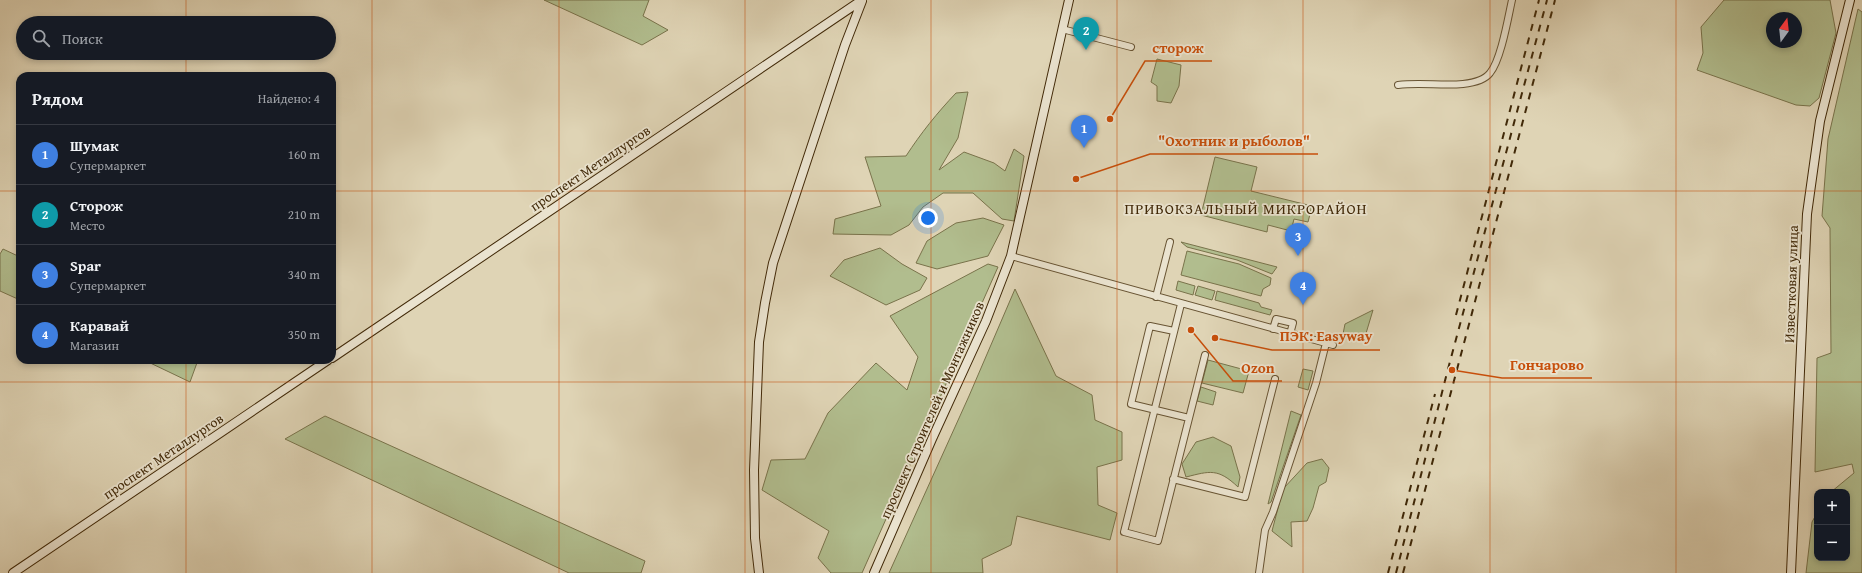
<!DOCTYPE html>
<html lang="ru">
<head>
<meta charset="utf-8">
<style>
	body { margin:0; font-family:"Gentium Book Plus",serif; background:#242831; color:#f1f3f6 }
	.controls { position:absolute; right:12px; bottom:12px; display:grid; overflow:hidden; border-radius:8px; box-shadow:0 2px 6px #0003 }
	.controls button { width:36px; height:36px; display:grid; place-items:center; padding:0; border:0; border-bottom:1px solid #363941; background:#171b24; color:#f1f3f6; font:20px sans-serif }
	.compass { position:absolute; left:1766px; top:12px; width:36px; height:36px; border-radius:50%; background:#171b24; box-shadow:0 2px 6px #0003; rotate:15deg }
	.you { position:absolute; left:928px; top:218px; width:14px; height:14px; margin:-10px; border:3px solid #fff; border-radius:50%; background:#1a73e8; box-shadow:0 0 0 6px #1a73e833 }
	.badge { display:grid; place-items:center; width:26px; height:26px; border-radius:50%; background:#db2777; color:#fff; font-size:13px; font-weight:700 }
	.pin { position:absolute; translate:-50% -33px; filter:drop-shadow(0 1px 2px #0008) }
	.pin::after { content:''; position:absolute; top:21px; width:14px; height:12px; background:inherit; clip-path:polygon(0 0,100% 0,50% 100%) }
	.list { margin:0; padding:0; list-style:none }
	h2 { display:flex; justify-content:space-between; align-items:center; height:52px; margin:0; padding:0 16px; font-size:17px }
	h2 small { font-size:13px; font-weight:400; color:#9ea1a6 }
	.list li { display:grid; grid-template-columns:26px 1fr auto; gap:12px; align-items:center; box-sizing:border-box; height:60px; padding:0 16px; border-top:1px solid #363941 }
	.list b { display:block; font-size:15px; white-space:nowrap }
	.list p { margin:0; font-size:13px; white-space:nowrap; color:#9ea1a6 }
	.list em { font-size:13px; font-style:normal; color:#9ea1a6 }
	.icon { flex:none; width:22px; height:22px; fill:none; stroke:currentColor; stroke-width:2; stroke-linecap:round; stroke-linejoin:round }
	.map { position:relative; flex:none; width:1862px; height:573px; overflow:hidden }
	.search { position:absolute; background:#171b24; box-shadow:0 2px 6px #0003; left:16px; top:16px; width:320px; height:44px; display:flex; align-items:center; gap:10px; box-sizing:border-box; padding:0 14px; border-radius:22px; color:#9ea1a6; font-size:15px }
	.panel { position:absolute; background:#171b24; box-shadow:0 2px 6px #0003; left:16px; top:72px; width:320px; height:292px; border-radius:12px }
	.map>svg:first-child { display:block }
</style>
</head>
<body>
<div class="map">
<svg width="1862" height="573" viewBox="0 0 1862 573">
	<rect width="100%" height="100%" fill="#dfd4b5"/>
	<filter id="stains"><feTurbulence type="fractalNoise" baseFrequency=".005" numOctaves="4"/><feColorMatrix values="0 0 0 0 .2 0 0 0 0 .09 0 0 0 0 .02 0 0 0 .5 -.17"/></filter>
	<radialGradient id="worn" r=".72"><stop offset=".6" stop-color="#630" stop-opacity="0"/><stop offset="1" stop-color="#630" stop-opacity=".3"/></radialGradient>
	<!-- green -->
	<path fill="#b1bd8e" stroke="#79734b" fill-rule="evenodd" d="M544 0H649L643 16 668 30 642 45Z
		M1724 0H1830L1836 33 1819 98 1810 106 1796 105 1697 70 1703 53 1701 27ZM1772 18H1796V42H1772Z
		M1858 9 1862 12V573H1806L1812 522 1817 513V558H1847V492H1831L1854 473 1852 464 1815 472 1817 358 1831 353 1830 228 1822 216 1828 139Z
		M1157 59 1181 65 1179 86 1171 103 1157 101V86L1151 82Z
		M968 92 958 138 939 170 964 152 994 163 1005 171 1014 149 1024 156 1014 221 1002 219 973 193H943L923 207 909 225 891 235 833 234 835 219 881 206 865 157 906 156C921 133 937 113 956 93Z
		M1215 157 1257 167 1251 191 1312 206 1308 222 1294 219 1291 231 1268 225 1267 232 1201 215Z
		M983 218 1004 225 988 256 937 269 916 263 927 241 956 223Z
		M1181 242 1277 267 1272 274 1237 260 1187 247Z
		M880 248 902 264 927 278 920 290 886 305 830 276 844 260Z
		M3 249 20 257V300L0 291V254Z
		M1187 251 1239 264 1271 278 1270 285 1263 289 1261 296 1181 275Z
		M988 264 998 267 862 573H831L818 558 829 531 762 490 771 460 805 459 828 413 876 363 907 390 918 357 890 316Z
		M1178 281 1195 286 1193 295 1176 290Z
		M1198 286 1215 291 1212 300 1195 295Z
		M1015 289 1056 376 1092 395 1095 420 1122 432V460L1097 467 1098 505 1117 513 1110 540 1017 516 1011 545 982 559 983 573H889L969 396Z
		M1217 291 1259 303 1261 307 1272 310 1270 315 1215 300Z
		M1373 310 1364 340 1343 334 1345 324Z
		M144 360H198L190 382Z
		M1208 360 1249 371 1243 393 1202 383Z
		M1303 369 1313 371 1308 390 1298 387Z
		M1201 387 1216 392 1213 405 1197 401Z
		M1291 411 1301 415 1271 502 1268 504Z
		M325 416 645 561 641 573H569L285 439Z
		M1213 437 1231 446 1240 477 1238 487C1218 468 1210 471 1186 477L1182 464 1196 442Z
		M1322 459 1329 468 1326 482 1319 486 1313 508 1307 521 1291 522 1292 547 1272 531 1283 489 1307 463Z"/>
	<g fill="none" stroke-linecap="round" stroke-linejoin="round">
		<defs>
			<path id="street" d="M1062 29 1131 47
				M1398 85C1420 82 1441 86 1463 84 1472 83 1484 81 1490 73 1501 60 1508 18 1512 0
				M1011 256 1333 345
				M1156 297 1170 242
				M1181 304 1124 532 1158 541 1205 355
				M1273 329 1276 319 1293 323 1290 334
				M1174 331 1150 326 1131 404 1189 418
				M1173 479 1245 497 1275 379
				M1259 573 1265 530 1273 512 1316 383 1326 343"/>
			<path id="secondary" d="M332 358 862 0
				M13 573 328 360
				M759 573 755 538 754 470 759 342 765 303 773 263 845 45 862 1
				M874 573 932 439 986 321 1011 256 1069 0
				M1791 573 1807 214 1820 121 1850 0"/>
		</defs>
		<!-- street casing -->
		<use href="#street" stroke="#685433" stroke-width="8"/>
		<!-- secondary casing -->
		<use href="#secondary" stroke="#412908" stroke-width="10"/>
		<!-- street -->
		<use href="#street" stroke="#eae3cf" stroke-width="6"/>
		<!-- secondary -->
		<use href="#secondary" stroke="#eae3cf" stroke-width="8"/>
		<!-- rail -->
		<path stroke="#412908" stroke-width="2" stroke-dasharray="7 7" stroke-linecap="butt" d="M1456 315 1539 0
			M1388 573 1435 394
			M1396 573 1448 369 1547 0
			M1403 573 1555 0"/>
	</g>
	<!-- grid -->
	<path fill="none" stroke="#c74f0b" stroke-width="1" stroke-opacity="0.55" d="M186 0V23M372 0V573M559 0V573M745 0V573M931 0V573M1117 0V573M1303 0V573M1490 0V573M1676 0V573M186 53V76M0 191H20M332 191H1862M186 360V573M0 382H1862"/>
	<g text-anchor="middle" stroke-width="3.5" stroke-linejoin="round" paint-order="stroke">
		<!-- street labels -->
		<g font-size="14" fill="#412908" stroke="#eae3cf">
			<text transform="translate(590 168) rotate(-34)" y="5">проспект Металлургов</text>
			<text transform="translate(1791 284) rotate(-88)" y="5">Известковая улица</text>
			<text transform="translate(932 410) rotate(-66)" y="5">проспект Строителей и Монтажников</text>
			<text transform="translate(163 456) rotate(-34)" y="5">проспект Металлургов</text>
		</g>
		<!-- neighbourhood labels -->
		<g font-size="15" letter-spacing="1" fill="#412908" stroke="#eae3cf">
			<text x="1246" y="214">ПРИВОКЗАЛЬНЫЙ МИКРОРАЙОН</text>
		</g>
	</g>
	<!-- callouts -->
	<path fill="none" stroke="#c74f0b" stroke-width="1.5" d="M1110 119L1145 61H1212M1076 179L1150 154H1318M1215 338L1272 350H1380M1452 370L1502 378H1592M1191 330L1233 381H1282"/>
	<g fill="#c74f0b" stroke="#eae3cf" stroke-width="1.5">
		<circle cx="1110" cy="119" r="4"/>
		<circle cx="1076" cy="179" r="4"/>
		<circle cx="1215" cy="338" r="4"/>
		<circle cx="1452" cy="370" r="4"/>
		<circle cx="1191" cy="330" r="4"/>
	</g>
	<g font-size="15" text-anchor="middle" font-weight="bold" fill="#c74f0b" stroke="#eae3cf" stroke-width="3.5" stroke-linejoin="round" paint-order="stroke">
		<text x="1178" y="53">сторож</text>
		<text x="1234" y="146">"Охотник и рыболов"</text>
		<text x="1326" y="341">ПЭК: Easyway</text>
		<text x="1547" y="370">Гончарово</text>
		<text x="1258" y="373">Ozon</text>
	</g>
	<rect width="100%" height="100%" filter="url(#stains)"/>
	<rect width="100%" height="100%" fill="url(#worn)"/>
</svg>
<div class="controls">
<button>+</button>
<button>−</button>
</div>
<svg class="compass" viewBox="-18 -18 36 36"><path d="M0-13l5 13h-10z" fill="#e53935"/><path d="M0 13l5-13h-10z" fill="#9ea1a6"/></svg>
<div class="you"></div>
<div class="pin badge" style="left:1084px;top:148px;background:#3f7fe0">1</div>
<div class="pin badge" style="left:1086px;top:50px;background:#0f9aa8">2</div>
<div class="pin badge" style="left:1298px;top:256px;background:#3f7fe0">3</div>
<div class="pin badge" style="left:1303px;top:305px;background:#3f7fe0">4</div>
<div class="search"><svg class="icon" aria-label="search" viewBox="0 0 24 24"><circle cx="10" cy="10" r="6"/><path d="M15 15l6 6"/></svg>Поиск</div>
<section class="panel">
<h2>Рядом<small>Найдено: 4</small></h2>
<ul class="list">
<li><span class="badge" style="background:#3f7fe0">1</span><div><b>Шумак</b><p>Супермаркет</p></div><em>160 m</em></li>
<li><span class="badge" style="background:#0f9aa8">2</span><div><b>Сторож</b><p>Место</p></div><em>210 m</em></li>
<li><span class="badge" style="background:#3f7fe0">3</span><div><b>Spar</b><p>Супермаркет</p></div><em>340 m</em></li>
<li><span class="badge" style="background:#3f7fe0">4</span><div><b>Каравай</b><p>Магазин</p></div><em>350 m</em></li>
</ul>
</section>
</div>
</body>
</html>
